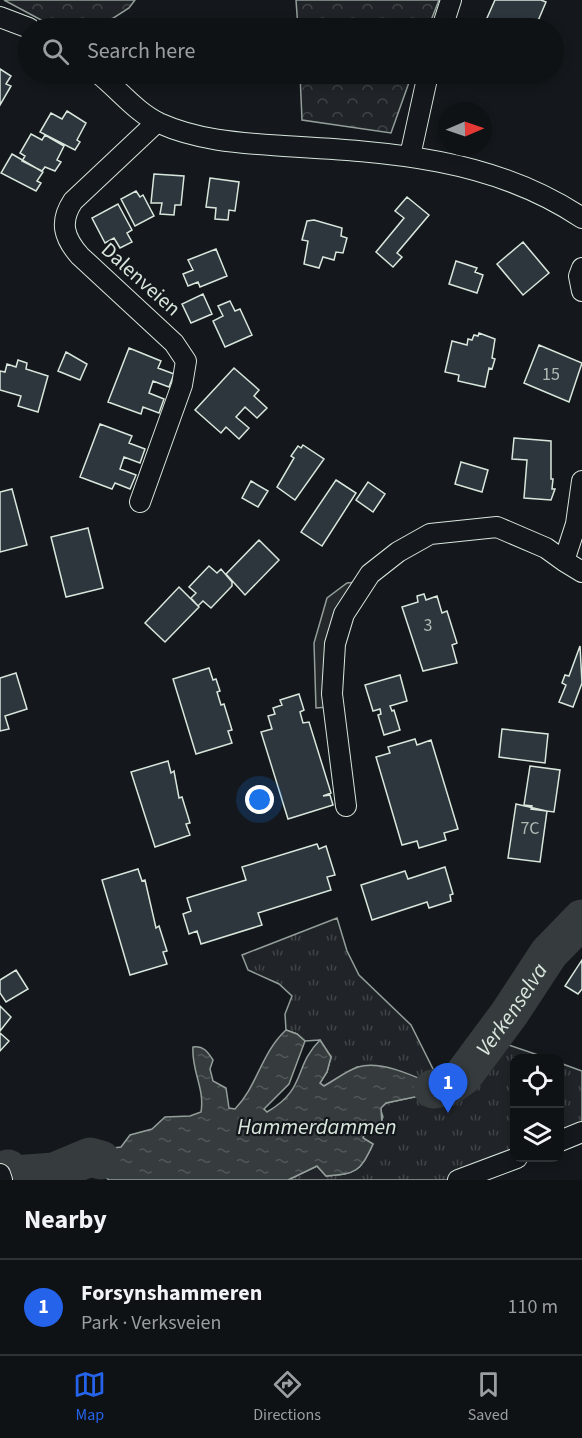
<!DOCTYPE html>
<html lang="en">
<head>
<meta charset="utf-8">
<style>
	body { margin:0; font-family:"Source Sans 3",sans-serif; background:#1d2022; color:#f1f3f6 }
	.controls { position:absolute; right:18px; bottom:18px; display:grid; overflow:hidden; border-radius:12px; box-shadow:0 3px 9px #0003 }
	.controls button { width:54px; height:54px; display:grid; place-items:center; padding:0; border:0; border-bottom:2px solid #2f3234; background:#0f1215; color:#f1f3f6; font:30px sans-serif }
	.compass { position:absolute; left:438px; top:102px; width:54px; height:54px; border-radius:50%; background:#0f1215; box-shadow:0 3px 9px #0003; rotate:88deg }
	.you { position:absolute; left:260px; top:800px; width:21px; height:21px; margin:-15px; border:4px solid #fff; border-radius:50%; background:#1a73e8; box-shadow:0 0 0 9px #1a73e833 }
	.badge { display:grid; place-items:center; width:39px; height:39px; border-radius:50%; background:#2563eb; color:#fff; font-size:20px; font-weight:700 }
	.pin { position:absolute; translate:-50% -50px; filter:drop-shadow(0 2px 3px #0008) }
	.pin::after { content:''; position:absolute; top:32px; width:21px; height:18px; background:inherit; clip-path:polygon(0 0,100% 0,50% 100%) }
	.list { margin:0; padding:0; list-style:none }
	h2 { display:flex; justify-content:space-between; align-items:center; height:78px; margin:0; padding:0 24px; font-size:26px }
	h2 small { font-size:20px; font-weight:400; color:#9b9ea0 }
	.list li { display:grid; grid-template-columns:39px 1fr auto; gap:18px; align-items:center; box-sizing:border-box; height:96px; padding:0 24px; border-top:2px solid #2f3234 }
	.list b { display:block; font-size:22px; white-space:nowrap }
	.list p { margin:0; font-size:20px; white-space:nowrap; color:#9b9ea0 }
	.list em { font-size:20px; font-style:normal; color:#9b9ea0 }
	.icon { flex:none; width:33px; height:33px; fill:none; stroke:currentColor; stroke-width:2; stroke-linecap:round; stroke-linejoin:round }
	.map { position:relative; flex:none; width:582px; height:1180px; overflow:hidden }
	.search { position:absolute; background:#0f1215; box-shadow:0 3px 9px #0003; left:18px; right:18px; top:18px; height:66px; display:flex; align-items:center; gap:15px; box-sizing:border-box; padding:0 21px; border-radius:33px; color:#9b9ea0; font-size:22px }
	.sheet { height:174px; background:#0f1215 }
	nav { display:flex; justify-content:space-around; align-items:center; box-sizing:border-box; height:84px; border-top:2px solid #2f3234; background:#0f1215; font-size:16px; color:#9b9ea0 }
	nav a { display:grid; justify-items:center; gap:3px }
	nav .on { color:#2563eb }
	.map>svg:first-child { display:block }
</style>
</head>
<body>
<div class="map">
<svg width="582" height="1180" viewBox="0 0 582 1180">
	<defs>
		<pattern id="grass-tufts" width="24" height="20" patternUnits="userSpaceOnUse" patternTransform="scale(1.5)"><rect width="24" height="20" fill="#202428"/><path d="M3 7l-1-3M5 7V3M7 7l1-3M15 17l-1-3M17 17v-4M19 17l1-3" fill="none" stroke="#404447"/></pattern>
		<pattern id="forest-crowns" width="20" height="18" patternUnits="userSpaceOnUse" patternTransform="scale(1.5)"><rect width="20" height="18" fill="#202428"/><path d="M2 6a3 3 0 1 1 6 0M12 15a3 3 0 1 1 6 0" fill="none" stroke="#404447"/></pattern>
		<pattern id="water-ripples" width="26" height="14" patternUnits="userSpaceOnUse" patternTransform="scale(1.5)"><rect width="26" height="14" fill="#363b3e"/><path d="M2 4q2-2 4 0t4 0M15 11q2-2 4 0t4 0" fill="none" stroke="#525759"/></pattern>
	</defs>
	<rect width="100%" height="100%" fill="#14181c"/>
	<!-- grass -->
	<path fill="url(#grass-tufts)" stroke="#939e99" stroke-width="1.5" d="M337 918 347 951 359 975 411 1025 437 1077 432 1084 404 1074 357 1067 324 1086 320 1083 327 1072 331 1057 320 1040 305 1041 297 1034 286 1030 285 1014 292 996 279 984 248 970 242 955Z
		M491 1039 547 1058H514V1156L458 1180H288L317 1166 326 1176C356 1174 360 1172 373 1144L363 1138 365 1132 378 1128 383 1117 380 1108 386 1103 433 1093V1089C462 1083 474 1062 491 1039Z
		M560 1063 582 1071V1127L560 1137Z"/>
	<!-- forest -->
	<path fill="url(#forest-crowns)" stroke="#939e99" stroke-width="1.5" d="M4 0H135L129 8 98 28H56Z
		M296 0H439L428 28H298Z
		M300 74H412L391 133 302 120Z"/>
	<!-- parking -->
	<path fill="#24282b" stroke="#939e99" stroke-width="1.5" d="M357 582 328 707 316 708 314 643 327 598 347 583Z"/>
	<!-- water -->
	<path fill="url(#water-ripples)" stroke="#939e99" stroke-width="1.5" d="M286 1030 297 1034 305 1041 289 1084 264 1109 267 1112C307 1089 293 1067 320 1040L331 1057 327 1072 320 1083 324 1086C335 1080 346 1071 358 1067 379 1060 412 1075 432 1084L434 1093 386 1103 381 1108 382 1124 365 1132 363 1138 373 1144C360 1172 356 1174 326 1176L317 1166 288 1180H109L96 1170 106 1149 121 1147 130 1135 152 1129 165 1117 190 1116 201 1112C205 1088 191 1070 193 1047 203 1045 208 1052 213 1060L210 1069 213 1081 226 1088 229 1108 235 1109C258 1085 261 1053 286 1030Z"/>
	<g fill="none" stroke-linecap="round" stroke-linejoin="round">
		<!-- river -->
		<g stroke="#363b3e" stroke-width="39">
			<path id="s1" d="M433 1089 449 1086 463 1076 509 1014 549 953 582 919"/>
			<path d="M8 1169 14 1175 54 1172 90 1157 101 1160"/>
		</g>
	</g>
	<!-- building -->
	<path fill="#2c363c" stroke="#d8e6dc" stroke-width="1.5" d="M495 0H541L546 2 535 28H486L483 27Z
		M0 69 11 76 6 84 11 86 0 105Z
		M67 111 86 123 77 140 80 142 75 150 40 132 51 113 62 119Z
		M31 134 42 140 45 135 64 146 57 160 61 162 55 171 45 167 42 171 22 161 25 156 20 153Z
		M12 154 43 172 37 181 41 183 36 191 1 173Z
		M154 174 184 176 181 205H175L174 215 160 214 162 203H151Z
		M210 178 239 182 235 211 229 210 228 220 215 219 216 208 206 207Z
		M136 191 140 197 143 195 154 216 135 226 121 199Z
		M407 197 429 215 397 253 402 257 393 267 376 252 404 218 395 211Z
		M118 204 132 230 127 233 132 242 120 248 114 238 105 243 92 218Z
		M314 220 342 228 341 236 347 238 343 253 336 252 334 260 323 257 319 268 304 264 308 241 302 240 307 221Z
		M523 242 549 273 523 295 497 264Z
		M216 249 227 276 200 287 198 282 188 286 183 274 193 270 188 260Z
		M456 261 477 268 475 272 483 275 477 293 449 284Z
		M203 294 212 314 191 323 182 304Z
		M230 301 235 311 240 309 252 335 225 347 213 321 223 316 218 306Z
		M479 333 495 339 492 358 495 359 492 369 489 368 485 387 458 381 459 375 445 372 452 341 467 345 468 339 472 340 474 335 478 336Z
		M539 345 582 363 569 402 524 383Z
		M129 348 161 361 158 368 174 374 169 387 153 381 149 393 164 399 159 413 143 407 141 414 108 402Z
		M66 352 87 364 80 380 58 371Z
		M18 360 27 363 26 369 48 376 38 412 18 406 21 396 0 390V371L5 372 7 364 16 367Z
		M234 368 259 390 254 396 267 408 257 418 245 407 236 417 249 428 239 439 226 427 221 433 195 410Z
		M100 424 132 436 129 443 145 449 140 463 124 457 120 469 136 475 130 489 115 483 112 489 80 477Z
		M514 438 551 441V479H553L552 489H555L551 500 524 498 527 460 512 459Z
		M303 445 324 459 295 500 277 487 294 458 291 456 298 446 301 448Z
		M461 462 488 470 482 492 455 484Z
		M336 480 356 493 322 546 301 532Z
		M251 481 268 491 258 507 242 498Z
		M368 482 385 494 373 512 356 500Z
		M12 489 27 545 0 552V492Z
		M88 528 103 588 66 597 51 537Z
		M259 540 279 560 245 595 226 574Z
		M209 566 217 573 221 569 232 582V586L211 608 203 601 198 606 191 598 196 593 189 587Z
		M179 587 199 607 165 642 145 623Z
		M424 594 426 600 437 596 442 613 447 611 457 643 452 645 457 663 423 671 402 607 418 602 417 596Z
		M580 646 582 683 573 707 559 702 566 685 562 683 565 675 569 676Z
		M209 668 213 680 216 679 220 691 217 692 221 705 224 704 232 730 228 731 232 743 196 754 173 679Z
		M16 673 27 709 5 716 9 729 0 731V678Z
		M400 675 407 701 390 706 392 711 394 710 400 730 384 735 378 715 381 714 380 709 373 711 365 685Z
		M299 694 304 710 300 712 303 723 309 722 331 793 323 796 330 795 333 805 288 819 261 732 272 729 268 716 275 714 273 708 282 705 280 700Z
		M502 729 548 734 545 763 499 757Z
		M415 739 417 745 431 740 458 829 444 833 446 840 419 848 417 841 402 845 376 757 390 753 388 747Z
		M168 761 171 773 174 771 179 798 182 797 190 823 186 824 190 835 155 847 131 772Z
		M530 766 560 770 554 812 531 809 532 806 524 805Z
		M516 804 547 811 540 862 508 858Z
		M317 844 319 849 326 846 335 875 327 877 331 890 258 913 262 925 201 944 197 931 189 934 183 914 191 911 187 898 246 880 242 867Z
		M445 867 453 894 450 895 451 901 429 908 427 902 372 920 361 885 405 871 408 879Z
		M138 869 142 881 145 880 156 928 159 926 167 951 163 952 167 964 130 975 102 880Z
		M582 960V989L578 994 565 986Z
		M16 970 28 989 6 1002 0 993V980Z
		M0 1006 11 1017 0 1031Z
		M0 1033 9 1041 0 1051Z"/>
	<g fill="none" stroke-linecap="round" stroke-linejoin="round">
		<defs>
			<path id="street" d="M0 17 29 28
				M442 28 451 0
				M99 74C119 90 136 112 159 123 199 141 241 143 284 146 389 152 493 158 582 218
				M410 156 428 74
				M582 268 579 276 582 291
				M582 481 576 524 564 561 582 572
				M140 502 182 385 186 361 174 343 80 256C64 238 59 222 73 201L157 122
				M346 806 332 694 335 644 344 614 370 574 398 552 430 534 497 527 546 548 564 561
				M560 1141 582 1132
				M0 1174 2 1180
				M458 1180 517 1158"/>
		</defs>
		<!-- street casing -->
		<use href="#street" stroke="#d8e6dc" stroke-width="22"/>
		<!-- street -->
		<use href="#street" stroke="#14181c" stroke-width="20"/>
	</g>
	<g text-anchor="middle" stroke-width="4.5" stroke-linejoin="round" paint-order="stroke">
		<!-- number labels -->
		<g font-size="18" fill="#adbab4">
			<text x="551" y="380">15</text>
			<text x="428" y="631">3</text>
			<text x="530" y="834">7C</text>
		</g>
		<!-- street labels -->
		<g font-size="21" fill="#d8e6dc" stroke="#14181c">
			<text transform="translate(141 279) rotate(42)" y="7">Dalenveien</text>
		</g>
		<!-- water labels -->
		<g font-size="22" font-style="italic" fill="#d8e6dc" stroke="#14181c">
			<text dy="8" stroke="none"><textPath href="#s1" startOffset="116">Verkenselva</textPath></text>
			<text x="317" y="1134">Hammerdammen</text>
		</g>
	</g>
</svg>
<div class="controls">
<button><svg class="icon" aria-label="locate" viewBox="0 0 24 24"><circle cx="12" cy="12" r="6"/><path d="M12 2v4M12 18v4M2 12h4M18 12h4"/></svg></button>
<button><svg class="icon" aria-label="layers" viewBox="0 0 24 24"><path d="M12 4l9 5-9 5-9-5zM3 14l9 5 9-5"/></svg></button>
</div>
<svg class="compass" viewBox="-18 -18 36 36"><path d="M0-13l5 13h-10z" fill="#e53935"/><path d="M0 13l5-13h-10z" fill="#9b9ea0"/></svg>
<div class="you"></div>
<div class="pin badge" style="left:448px;top:1113px">1</div>
<div class="search"><svg class="icon" aria-label="search" viewBox="0 0 24 24"><circle cx="10" cy="10" r="6"/><path d="M15 15l6 6"/></svg>Search here</div>
</div>
<section class="sheet">
<h2>Nearby<small></small></h2>
<ul class="list">
<li><span class="badge">1</span><div><b>Forsynshammeren</b><p>Park · Verksveien</p></div><em>110 m</em></li>
</ul>
</section>
<nav>
<a class="on"><svg class="icon" aria-label="map" viewBox="0 0 24 24"><path d="M3 6l6-2 6 2 6-2v14l-6 2-6-2-6 2zM9 4v14M15 6v14"/></svg>Map</a>
<a><svg class="icon" aria-label="directions" viewBox="0 0 24 24"><path d="M12 3l9 9-9 9-9-9zM9 14v-3h6M13 9l2 2-2 2"/></svg>Directions</a>
<a><svg class="icon" aria-label="saved" viewBox="0 0 24 24"><path d="M7 4h10v16l-5-4-5 4z"/></svg>Saved</a>
</nav>
</body>
</html>
